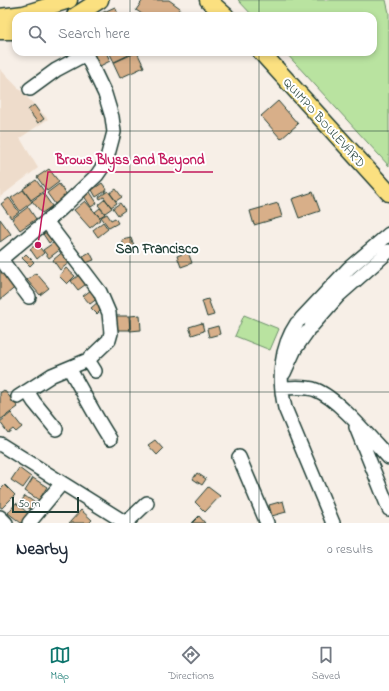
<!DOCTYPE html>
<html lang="en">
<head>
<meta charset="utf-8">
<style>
	body { margin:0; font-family:"Indie Flower",sans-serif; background:#f2f2f3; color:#1f2937 }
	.scale { position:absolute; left:12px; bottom:10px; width:67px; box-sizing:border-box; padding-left:4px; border:2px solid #1f3d34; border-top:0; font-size:11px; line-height:14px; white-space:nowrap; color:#1f3d34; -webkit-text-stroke:3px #fff; paint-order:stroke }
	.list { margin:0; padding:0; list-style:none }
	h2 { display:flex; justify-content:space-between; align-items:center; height:52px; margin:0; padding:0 16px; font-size:17px }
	h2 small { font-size:13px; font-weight:400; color:#747a83 }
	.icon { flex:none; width:22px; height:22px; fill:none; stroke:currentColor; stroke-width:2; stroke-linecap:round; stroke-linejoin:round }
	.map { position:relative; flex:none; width:389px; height:523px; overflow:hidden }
	.search { position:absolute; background:#fff; box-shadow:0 2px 6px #0003; left:12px; right:12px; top:12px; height:44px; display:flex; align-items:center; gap:10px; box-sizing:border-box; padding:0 14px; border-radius:12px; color:#747a83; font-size:15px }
	.sheet { height:112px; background:#fff }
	nav { display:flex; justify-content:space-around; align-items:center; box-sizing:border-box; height:56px; border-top:1px solid #e0e1e3; background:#fff; font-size:11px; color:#747a83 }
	nav a { display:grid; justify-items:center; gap:2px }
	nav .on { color:#0f766e }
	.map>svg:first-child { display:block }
</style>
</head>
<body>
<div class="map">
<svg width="389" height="523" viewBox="0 0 389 523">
	<rect width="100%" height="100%" fill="#f7efe7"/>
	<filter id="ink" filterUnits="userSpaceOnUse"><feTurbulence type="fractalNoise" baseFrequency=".025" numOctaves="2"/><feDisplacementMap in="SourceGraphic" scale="8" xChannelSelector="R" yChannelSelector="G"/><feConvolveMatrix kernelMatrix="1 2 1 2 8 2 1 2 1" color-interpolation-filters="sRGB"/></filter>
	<g filter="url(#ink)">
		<!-- built -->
		<path fill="#eedccb" d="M0 69 48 119 20 138 38 168 0 197Z"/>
		<!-- green -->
		<path fill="#b9e3a0" stroke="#6c906a" d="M238 0H386L389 13V166L285 52H373V16H253Z
			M244 315 279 329 270 350 235 336Z"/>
		<!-- building -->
		<path fill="#d8af89" stroke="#1f3d34" d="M143 0H169L180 8 174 16H167L164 14 163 16H145L136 10Z
			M115 7 119 16H95Z
			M91 52H106L110 61 98 67Z
			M109 52H135L114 62Z
			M137 52 144 67 120 78 113 63Z
			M278 101 298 124 281 139 261 116Z
			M34 105 44 119 38 123 28 110Z
			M49 169 59 182 47 191 37 177Z
			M36 180 44 191 31 200 23 189Z
			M102 183 107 190 96 197 92 190Z
			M59 184 67 195 55 204 47 193Z
			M116 189 122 197 116 201 110 193Z
			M23 190 32 202 20 211 11 198Z
			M108 191 117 203 111 207 104 197 100 199 99 197Z
			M90 192 97 203 91 207 84 196Z
			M313 192 320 211 299 218 292 199Z
			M43 193 52 206 42 213 32 201Z
			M9 198 19 212 11 218 1 204Z
			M105 199 112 208 105 213 98 205Z
			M85 201 101 219 90 228 74 210Z
			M120 203 125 210 118 215 113 208Z
			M278 203 282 217 254 225 250 211Z
			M28 207 36 219 20 230 12 219Z
			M100 208 105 214 100 217 95 212Z
			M107 214 111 220 115 218 118 223 109 228 101 217Z
			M0 219 11 234 0 242Z
			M103 222 108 229 98 237 93 230Z
			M48 231 54 239 49 243 43 234Z
			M131 238 136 252 127 255 122 240Z
			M56 241 62 248 49 258 43 250Z
			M37 244 44 253 37 259 30 249Z
			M65 250 70 262 60 270 53 260Z
			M90 252 94 260 86 263 83 256Z
			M188 252 192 263 181 267 177 256Z
			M26 254 34 262 30 266 22 258Z
			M66 268 75 276 67 284 59 276Z
			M4 269 18 285 0 300V272Z
			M36 273 49 288 40 295 27 280Z
			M82 273 89 282 78 290 71 281Z
			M91 290 98 298 90 304 83 296Z
			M208 299 214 315 207 317 202 301Z
			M99 301 105 306 97 314 91 308Z
			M140 315 141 330 130 331V316Z
			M116 316H129L130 330H117Z
			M202 323 204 331 192 335 189 327Z
			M218 326 220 334 209 337 207 329Z
			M4 390 18 407 0 420V393Z
			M11 413 22 427 16 432 13 429 8 433 0 422Z
			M155 440 163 449 157 455 148 445Z
			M19 468 31 477 23 488 11 480Z
			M197 473 206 479 202 485 193 479Z
			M33 478 47 487 39 500 25 491Z
			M5 485 15 495 2 508 0 507V490Z
			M208 487 220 496 205 512 195 502Z
			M25 496 34 502 30 509 20 503Z
			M283 501 286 512 272 516 269 505Z
			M16 503 29 514 21 523 8 513Z
			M81 510 92 520 89 523H69Z
			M199 516 205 523H192Z"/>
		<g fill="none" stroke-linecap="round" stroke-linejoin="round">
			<defs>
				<path id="minor" d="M30 89 56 70 86 54
					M0 258 29 297
					M0 260 61 209 97 175 106 162 114 132 112 117 105 94 85 52
					M301 319 349 268 389 234
					M297 323C280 348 278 379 285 408L333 523
					M311 327 339 295 389 251
					M88 360 95 371
					M69 368C83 392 95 416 110 439
					M284 373 295 349 307 332
					M282 388C293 388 305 386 316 390 339 399 371 439 389 458
					M27 391 34 402 56 429
					M18 397 52 375 88 360 109 340 111 333 109 313 100 292 46 221
					M356 427 389 509
					M0 444 126 523
					M239 457 267 523
					M0 517 6 523
					M29 523 62 483
					M126 523 147 503"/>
				<path id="major" d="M208 0 226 16
					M75 16 100 0
					M0 17 24 14 69 0
					M0 31H16
					M261 52 389 193"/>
			</defs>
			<!-- minor casing -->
			<use href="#minor" stroke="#1f3d34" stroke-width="16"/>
			<!-- major casing -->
			<use href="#major" stroke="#1f3d34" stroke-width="19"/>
			<!-- minor -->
			<use href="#minor" stroke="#fff" stroke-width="13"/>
			<!-- major -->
			<use href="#major" stroke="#fbe080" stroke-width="16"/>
		</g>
	</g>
	<!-- grid -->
	<path fill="none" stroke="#1f3d34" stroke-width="1" stroke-opacity="0.55" d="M130 0V16M259 0V16M130 52V523M259 52V523M0 131H389M0 262H389M0 392H389"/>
	<g text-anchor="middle" stroke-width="4" stroke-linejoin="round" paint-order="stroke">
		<!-- street labels -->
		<g font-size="13" fill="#1f3d34" stroke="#fff">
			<text transform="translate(325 122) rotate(48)" y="5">QUIMPO BOULEVARD</text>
		</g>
		<!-- neighbourhood labels -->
		<g font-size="14" font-weight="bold" fill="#1f3d34" stroke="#fff">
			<text x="157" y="253">San Francisco</text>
		</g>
	</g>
	<!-- callouts -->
	<path fill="none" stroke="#c2185b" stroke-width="1.5" d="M38 245L48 172H213"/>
	<circle fill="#c2185b" stroke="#fff" stroke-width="1.5" cx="38" cy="245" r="4"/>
	<g font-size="14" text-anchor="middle" font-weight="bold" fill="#c2185b" stroke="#fff" stroke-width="4" stroke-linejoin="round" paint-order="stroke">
		<text x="130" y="164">Brows Blyss and Beyond</text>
	</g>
</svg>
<div class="scale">50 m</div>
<div class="search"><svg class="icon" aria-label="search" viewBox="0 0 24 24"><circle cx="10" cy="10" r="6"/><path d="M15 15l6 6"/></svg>Search here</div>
</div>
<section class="sheet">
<h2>Nearby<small>0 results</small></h2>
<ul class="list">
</ul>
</section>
<nav>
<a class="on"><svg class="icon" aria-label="map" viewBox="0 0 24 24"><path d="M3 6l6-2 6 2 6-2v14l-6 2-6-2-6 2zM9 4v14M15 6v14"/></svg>Map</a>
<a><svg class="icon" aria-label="directions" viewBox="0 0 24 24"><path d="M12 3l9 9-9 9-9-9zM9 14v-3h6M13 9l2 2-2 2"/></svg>Directions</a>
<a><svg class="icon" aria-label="saved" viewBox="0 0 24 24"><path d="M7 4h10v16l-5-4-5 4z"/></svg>Saved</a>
</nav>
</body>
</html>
